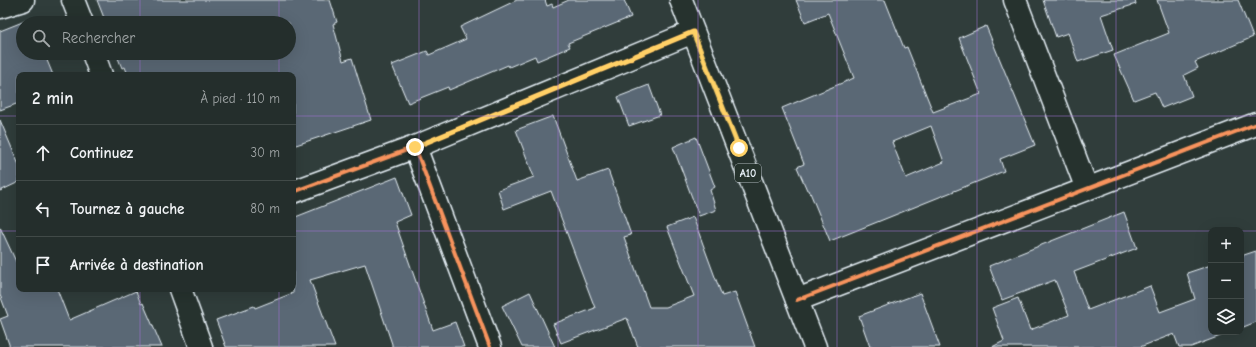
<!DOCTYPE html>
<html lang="fr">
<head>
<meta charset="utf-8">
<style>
	body { margin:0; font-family:"Comic Neue",sans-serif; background:#303a38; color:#f1f3f6 }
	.controls { position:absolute; right:12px; bottom:12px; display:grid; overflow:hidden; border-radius:8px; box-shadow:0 4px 16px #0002 }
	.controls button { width:36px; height:36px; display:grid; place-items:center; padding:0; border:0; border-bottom:1px solid #414a48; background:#242e2c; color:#f1f3f6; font:20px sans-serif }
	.stop { position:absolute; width:12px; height:12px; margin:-9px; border:3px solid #ffd166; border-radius:50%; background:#fff }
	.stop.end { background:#ffd166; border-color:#fff; box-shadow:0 1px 4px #0008 }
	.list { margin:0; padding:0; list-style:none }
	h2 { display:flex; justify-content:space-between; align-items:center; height:52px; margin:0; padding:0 16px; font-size:17px }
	h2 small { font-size:13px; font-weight:400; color:#a3a8a9 }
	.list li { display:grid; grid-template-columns:26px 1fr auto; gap:12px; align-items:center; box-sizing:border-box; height:56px; padding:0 16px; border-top:1px solid #414a48 }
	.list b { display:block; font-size:15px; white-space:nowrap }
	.list em { font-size:13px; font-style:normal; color:#a3a8a9 }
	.icon { flex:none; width:22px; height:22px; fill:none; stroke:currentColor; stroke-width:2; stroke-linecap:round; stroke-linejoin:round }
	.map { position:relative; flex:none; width:1256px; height:347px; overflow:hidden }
	.search { position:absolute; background:#242e2c; box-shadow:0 4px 16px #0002; left:16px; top:16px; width:280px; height:44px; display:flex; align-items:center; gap:10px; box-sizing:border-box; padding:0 14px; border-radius:22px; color:#a3a8a9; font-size:15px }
	.panel { position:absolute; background:#242e2c; box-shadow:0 4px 16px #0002; left:16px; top:72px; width:280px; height:220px; border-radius:8px }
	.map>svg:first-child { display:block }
</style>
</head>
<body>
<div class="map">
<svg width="1256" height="347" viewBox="0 0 1256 347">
	<rect width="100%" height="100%" fill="#303d3b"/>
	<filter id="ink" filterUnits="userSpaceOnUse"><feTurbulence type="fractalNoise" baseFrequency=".025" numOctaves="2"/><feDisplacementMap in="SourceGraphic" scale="8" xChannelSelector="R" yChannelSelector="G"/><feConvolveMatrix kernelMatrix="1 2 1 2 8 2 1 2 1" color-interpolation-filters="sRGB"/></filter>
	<g filter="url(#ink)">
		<!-- building -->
		<path fill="#5a6774" stroke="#e8f1f8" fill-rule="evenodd" d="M97 0H330L337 22 333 24 343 61 352 58 371 120 293 146V75H128L125 67 122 68 116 53H289V23H106Z
			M517 0H545L547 6 552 4 553 7 569 0H624L631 17 568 43 570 47 537 61 535 56 509 67 508 65 449 90 448 87 408 103 392 65 427 51 429 55 466 39 460 27Z
			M796 0H885L904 48 907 47 933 112 981 94 959 38 986 26 1035 145 1000 159 1004 171 830 241 809 190H807L797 167 804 164 782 108 854 78 828 13 805 22ZM931 126 944 162 906 178 892 142Z
			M1043 0H1135L1136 4 1101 15 1113 50 1078 62 1068 33 1056 37Z
			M1157 0H1238L1253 37 1195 62 1198 68 1184 75 1192 96 1162 108 1155 92 1134 100 1114 55 1169 33Z
			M30 19 32 23H23V53H44L53 75H19V103L0 110V31Z
			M649 85 660 115 629 126 618 97Z
			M553 116 577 181 608 170 631 235 624 237 649 307H666L694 296 667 227 693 217 722 296 735 292 755 347H638L627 318 561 343 553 324 595 308 551 191 504 209 498 190 534 177 516 130Z
			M0 120 19 165V182L0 191Z
			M696 137 715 187 710 190 716 210 699 216 673 147Z
			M397 177 411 215 395 222 433 330 455 322 464 347H392V344L365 264 310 280 335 347H226L216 320 254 306 255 308 293 293V218Z
			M1124 212 1137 248 1074 272 1088 310 1150 286 1160 312 1195 299 1187 273 1211 265V332H1231L1191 347H1179L1174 334 1140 347H992L1004 341 992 308 1018 298 1030 330 1069 315 1055 280 1002 300 989 266Z
			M0 227 19 268V289H57L69 320 136 291 141 304 143 303 162 347H10L0 319 8 316 0 295Z
			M1256 251V322L1241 328V256Z
			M530 292 555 347H522L502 306Z
			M920 293 940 347H870L859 316Z"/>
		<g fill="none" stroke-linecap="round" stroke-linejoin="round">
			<defs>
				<path id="street" d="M73 0 82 23
					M1015 0 1087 189
					M0 7 23 0
					M93 53 101 75
					M415 147 490 347
					M293 192 415 147 693 32
					M180 289 201 347
					M797 300 1256 124"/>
				<path id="primary" d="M681 0 815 347"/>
			</defs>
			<!-- street casing -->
			<use href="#street" stroke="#e8f1f8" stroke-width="25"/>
			<!-- primary casing -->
			<use href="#primary" stroke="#e8f1f8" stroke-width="25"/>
			<!-- street -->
			<use href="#street" stroke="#26332d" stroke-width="22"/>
			<!-- primary -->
			<use href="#primary" stroke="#26332d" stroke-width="22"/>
			<defs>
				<path id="cycleway" d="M415 147 490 347
					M293 192 415 147 693 32
					M797 300 1256 124"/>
			</defs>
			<!-- cycleway casing -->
			<use href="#cycleway" stroke="#26332d" stroke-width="6"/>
			<!-- cycleway -->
			<use href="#cycleway" stroke="#f8935d" stroke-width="4"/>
		</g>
	</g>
	<g fill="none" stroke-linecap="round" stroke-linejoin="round" filter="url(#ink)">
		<!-- route -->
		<path stroke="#ffd166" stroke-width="5" d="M415 147 693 32 739 148"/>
	</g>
	<!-- grid -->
	<path fill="none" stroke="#a171d3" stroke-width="1" stroke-opacity="0.55" d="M140 0V23M279 0V23M419 0V347M558 0V347M698 0V347M837 0V347M977 0V347M1116 0V347M140 53V75M279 53V75M0 116H19M293 116H1256M0 231H19M293 231H1211M1241 231H1256M140 289V347M279 289V347"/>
	<g text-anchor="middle" stroke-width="3.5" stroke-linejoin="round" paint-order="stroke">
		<!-- shield labels -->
		<rect fill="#26332d" stroke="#aeb8bb" stroke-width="1" x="735" y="164" width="26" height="18" rx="3"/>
		<g font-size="11" font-weight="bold" fill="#e8f1f8">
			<text x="748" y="177">A10</text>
		</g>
	</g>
</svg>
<div class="controls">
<button>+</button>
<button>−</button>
<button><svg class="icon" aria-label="layers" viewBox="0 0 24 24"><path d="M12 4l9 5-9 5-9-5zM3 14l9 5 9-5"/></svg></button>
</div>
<div class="stop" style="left:739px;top:148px"></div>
<div class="stop end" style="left:415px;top:147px"></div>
<div class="search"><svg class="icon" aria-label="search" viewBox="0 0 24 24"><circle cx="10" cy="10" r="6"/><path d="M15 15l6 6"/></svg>Rechercher</div>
<section class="panel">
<h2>2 min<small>À pied · 110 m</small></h2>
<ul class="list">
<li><svg class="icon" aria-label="ahead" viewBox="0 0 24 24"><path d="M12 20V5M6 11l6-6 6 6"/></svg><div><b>Continuez</b></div><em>30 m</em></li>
<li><svg class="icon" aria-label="left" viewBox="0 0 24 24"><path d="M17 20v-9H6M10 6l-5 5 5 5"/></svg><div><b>Tournez à gauche</b></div><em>80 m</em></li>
<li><svg class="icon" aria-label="arrive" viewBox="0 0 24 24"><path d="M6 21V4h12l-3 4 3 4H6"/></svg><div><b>Arrivée à destination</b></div></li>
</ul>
</section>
</div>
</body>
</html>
